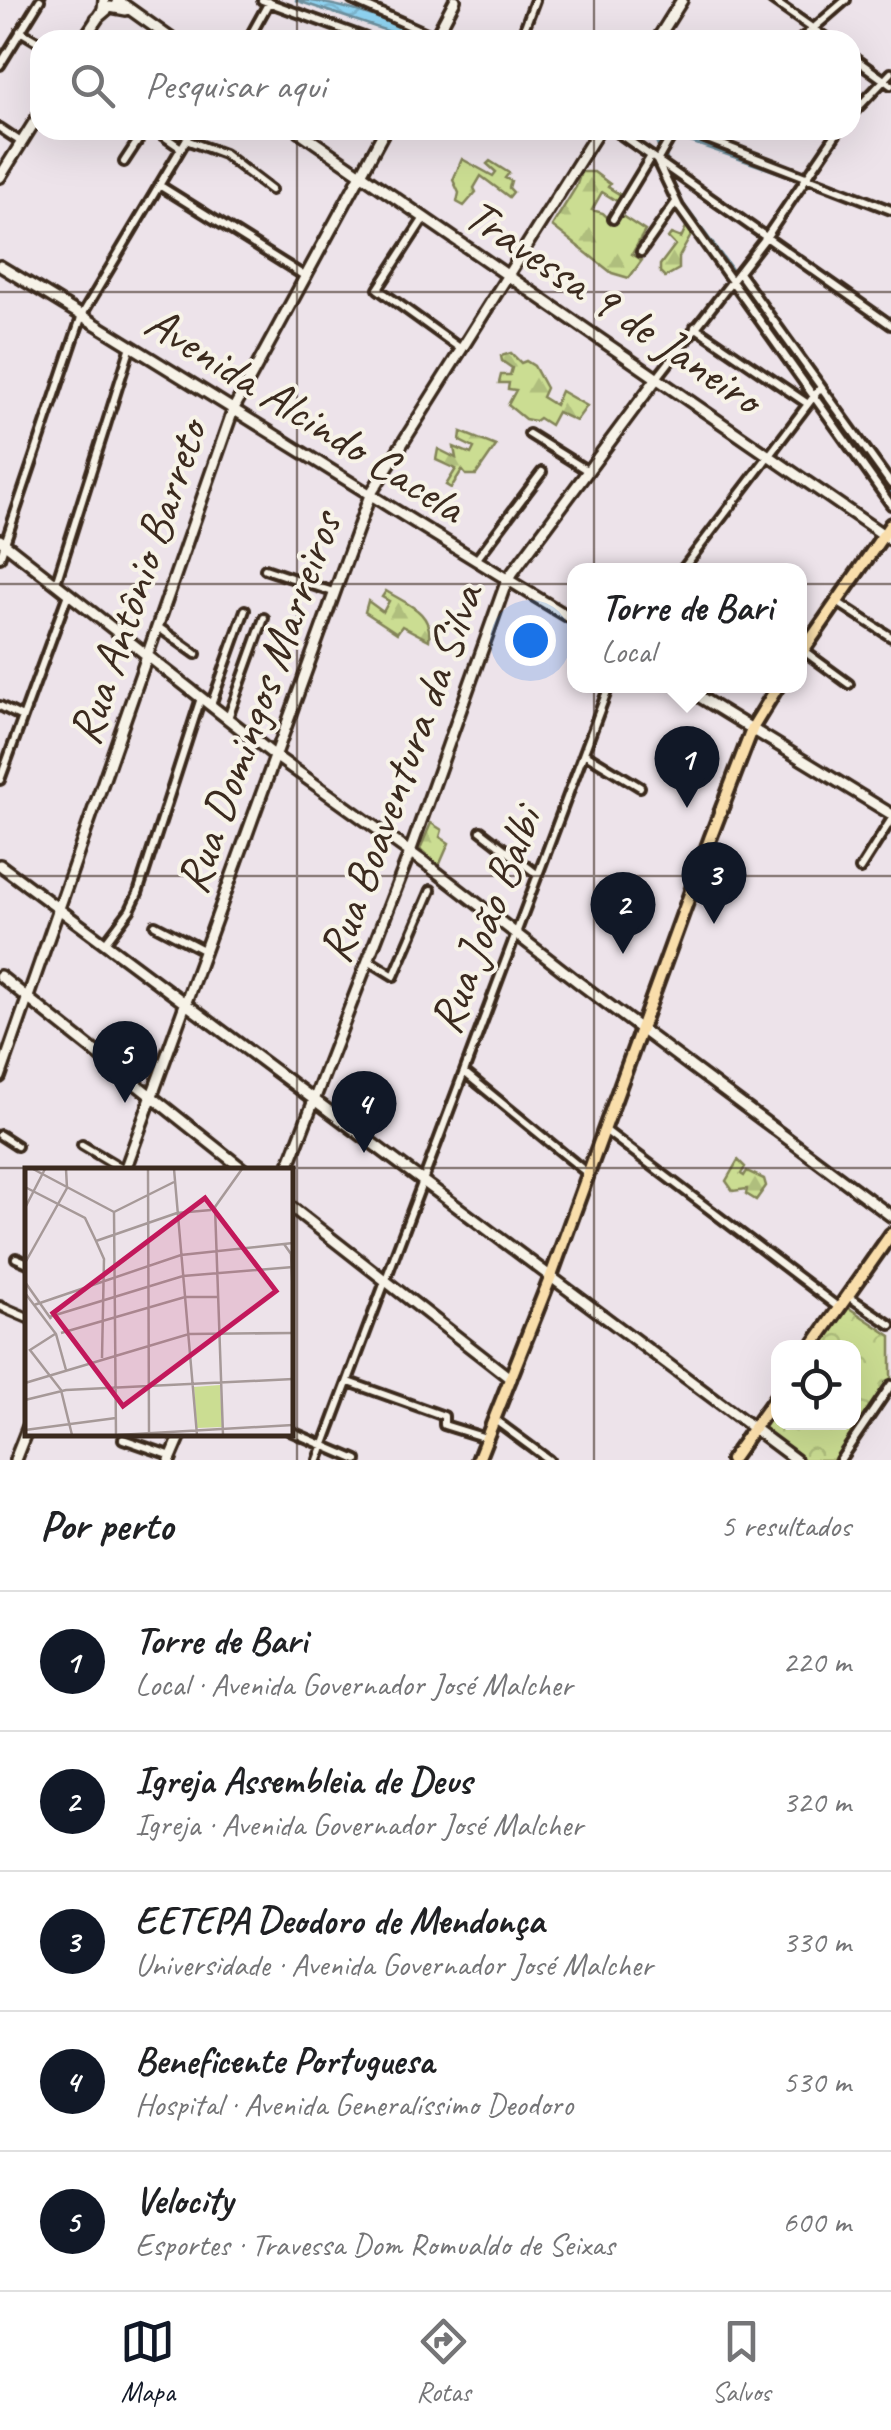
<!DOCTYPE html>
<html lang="pt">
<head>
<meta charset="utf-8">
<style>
	body { margin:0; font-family:Caveat,sans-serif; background:#f2f2f2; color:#202124 }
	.controls { position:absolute; right:30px; bottom:30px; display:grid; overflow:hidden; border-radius:20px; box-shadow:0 10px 40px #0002 }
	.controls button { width:90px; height:90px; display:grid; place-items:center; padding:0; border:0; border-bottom:2px solid #e0e0e0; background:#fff; color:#202124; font:50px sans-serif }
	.you { position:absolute; left:530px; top:640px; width:35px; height:35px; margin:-25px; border:8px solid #fff; border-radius:50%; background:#1a73e8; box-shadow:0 0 0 15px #1a73e833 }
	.badge { display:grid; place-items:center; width:65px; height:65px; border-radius:50%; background:#111827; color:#fff; font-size:32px; font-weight:700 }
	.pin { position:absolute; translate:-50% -82px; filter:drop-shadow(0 2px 5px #0008) }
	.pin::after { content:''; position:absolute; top:52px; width:35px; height:30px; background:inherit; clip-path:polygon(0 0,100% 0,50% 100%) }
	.popup { position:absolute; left:567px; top:563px; width:240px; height:130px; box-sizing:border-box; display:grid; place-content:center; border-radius:20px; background:#fff; filter:drop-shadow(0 2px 8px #0005); font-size:32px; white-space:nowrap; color:#757577 }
	.popup b { font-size:38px; color:#202124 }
	.popup::after { content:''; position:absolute; left:50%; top:100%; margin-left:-20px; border:20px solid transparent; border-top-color:#fff }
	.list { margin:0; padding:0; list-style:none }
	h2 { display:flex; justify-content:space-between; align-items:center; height:130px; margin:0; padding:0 40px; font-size:42px }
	h2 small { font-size:32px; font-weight:400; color:#757577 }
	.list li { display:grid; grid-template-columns:65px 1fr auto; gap:30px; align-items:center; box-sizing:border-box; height:140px; padding:0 40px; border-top:2px solid #e0e0e0 }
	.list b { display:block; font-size:38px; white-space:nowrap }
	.list p { margin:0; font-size:32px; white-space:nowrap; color:#757577 }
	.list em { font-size:32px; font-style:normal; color:#757577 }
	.icon { flex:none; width:55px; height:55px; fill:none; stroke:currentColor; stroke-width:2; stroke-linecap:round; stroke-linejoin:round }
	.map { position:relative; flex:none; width:891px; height:1460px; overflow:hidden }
	.search { position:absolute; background:#fff; box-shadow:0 10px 40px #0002; left:30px; right:30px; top:30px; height:110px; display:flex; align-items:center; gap:25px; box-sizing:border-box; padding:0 35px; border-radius:30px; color:#757577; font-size:38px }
	.sheet { height:830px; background:#fff }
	nav { display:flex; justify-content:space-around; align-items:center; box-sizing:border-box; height:140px; border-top:2px solid #e0e0e0; background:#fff; font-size:28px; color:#757577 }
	nav a { display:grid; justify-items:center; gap:5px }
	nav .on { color:#111827 }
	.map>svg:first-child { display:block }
</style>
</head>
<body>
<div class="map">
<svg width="891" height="1460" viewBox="0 0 891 1460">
	<defs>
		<pattern id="forest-firs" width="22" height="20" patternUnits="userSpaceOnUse" patternTransform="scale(2.5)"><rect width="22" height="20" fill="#cbdd92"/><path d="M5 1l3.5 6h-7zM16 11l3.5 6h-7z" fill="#afbe7d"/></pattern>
		<pattern id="park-crowns" width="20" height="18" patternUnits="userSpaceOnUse" patternTransform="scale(2.5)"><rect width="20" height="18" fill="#cbdd92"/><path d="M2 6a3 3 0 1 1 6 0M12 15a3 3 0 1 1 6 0" fill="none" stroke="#afbe7d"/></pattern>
		<pattern id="water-waves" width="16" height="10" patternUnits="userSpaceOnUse" patternTransform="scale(2.5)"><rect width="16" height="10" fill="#8fd3f1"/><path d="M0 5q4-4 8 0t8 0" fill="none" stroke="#7cb5ce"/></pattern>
	</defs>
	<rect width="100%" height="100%" fill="#ede3ea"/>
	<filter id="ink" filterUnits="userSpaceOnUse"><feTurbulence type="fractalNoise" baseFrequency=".01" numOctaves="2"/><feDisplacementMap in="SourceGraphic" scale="20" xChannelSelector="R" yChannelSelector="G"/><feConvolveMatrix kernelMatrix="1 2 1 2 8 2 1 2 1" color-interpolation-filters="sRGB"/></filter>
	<g filter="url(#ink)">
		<!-- forest -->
		<path fill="url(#forest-firs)" stroke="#838458" stroke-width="2.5" d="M462 159 493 176 496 172 487 164 490 161 509 173 505 178 511 181 509 188 513 192 509 197 481 176 474 188 476 192 464 206 457 202 459 193 453 180Z
			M581 172H594L610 184 608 187 624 197 620 203 602 192 592 210 603 213 614 224 619 214 645 231 632 254 642 260 629 278 612 273 552 226 576 187Z
			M687 225 693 232 679 257V269L665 277 660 272V265L675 245 668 238 671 234 681 238Z
			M511 353 521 363 526 361 534 366 546 388 542 397 555 405 561 391 587 406 576 421 557 412 550 425 539 418 535 421 525 419 508 405 516 390 508 389 509 383H499L501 375H510L512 368 502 361 501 356Z
			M461 432 496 446 476 475H466L462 470 451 488 446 485 456 469 436 460 438 449 456 458 454 447 471 454 474 448 460 441Z
			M386 591C407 604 433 612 429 640L402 626 397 633 365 612 368 601 383 612 389 601 382 597Z
			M431 823 442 830 440 837 449 843 439 866 420 849Z
			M738 1160 745 1167 741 1174 744 1176 747 1171 764 1179 766 1186 756 1200 746 1194 747 1189 733 1191 726 1181Z"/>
		<!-- park -->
		<path fill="url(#park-crowns)" stroke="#838458" stroke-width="2.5" d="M846 1306 891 1336V1379L836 1460H803L758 1429 778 1400V1422H854V1348L816 1347Z"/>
		<!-- water -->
		<path fill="url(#water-waves)" stroke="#6d8f9d" stroke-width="2.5" d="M295 0C338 0 395 24 435 40H414Z
			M652 130H674L795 174 794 178 659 131 673 181 683 203 891 485V495L680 205Z"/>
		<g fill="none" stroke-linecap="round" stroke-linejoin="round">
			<defs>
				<path id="street" d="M262 0 372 40
					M352 0 442 40
					M772 0 829 40
					M20 31 40 43
					M248 40 269 2
					M520 40 535 0
					M800 40 846 0
					M851 56 891 85
					M0 65 40 0
					M851 115 891 73
					M0 128 21 142
					M155 130 181 148
					M614 130 891 325
					M675 130 657 161 679 207 891 505
					M684 130 891 210
					M186 140 224 154 271 190
					M124 162 145 130
					M159 185 306 277
					M424 218 378 289 461 349
					M613 219 651 156
					M641 252 676 202
					M739 273 891 484
					M695 327 808 404
					M657 378 767 236 839 130
					M529 434 588 471
					M0 558 82 315 192 130
					M476 560 542 472
					M265 569 333 592
					M682 570 821 387
					M56 583 131 346
					M837 602 891 637
					M158 627 196 654
					M804 651 849 684
					M211 705 245 610
					M0 706 22 717
					M228 718 264 618
					M584 753 640 787
					M0 780 68 594
					M481 831 538 875
					M860 869 891 820
					M155 925 205 951
					M105 943 130 910 138 893 201 698
					M368 960 394 976 431 890
					M464 1072 587 1173
					M605 1130 839 1308
					M0 1135 17 1146
					M82 1145 124 1170
					M16 1258 28 1263
					M848 1296 891 1325
					M0 1306 28 1318
					M349 1382 444 1416V1425L486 1438
					M495 1420 549 1460
					M290 1431 357 1460
					M123 1439 172 1456
					M318 1460 609 686
					M840 1460 891 1385"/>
				<path id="secondary" d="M117 0 173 40
					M96 19 110 7 126 10
					M83 40 103 10 104 0
					M434 40 455 0
					M657 40 682 0
					M297 130 891 540
					M0 177 40 113
					M0 266C193 382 382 504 574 620
					M0 540 274 755 425 863 578 982 891 1216
					M682 686 891 814
					M0 865 796 1460
					M0 976 244 1170
					M0 1077 233 410 385 130
					M125 1170 370 495 599 130
					M287 1170 410 852 507 580 657 378
					M290 1206 511 1379
					M15 1460 28 1427
					M170 1460 182 1432"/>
				<path id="primary" d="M800 655 891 524
					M811 1348 891 1234
					M478 1460 551 1276 710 839 753 727 778 686
					M731 1460 778 1394"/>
			</defs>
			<!-- street casing -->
			<use href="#street" stroke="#3b2a1e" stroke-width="14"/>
			<!-- secondary casing -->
			<use href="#secondary" stroke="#3b2a1e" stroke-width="16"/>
			<!-- primary casing -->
			<use href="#primary" stroke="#3b2a1e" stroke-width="18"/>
			<!-- street -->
			<use href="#street" stroke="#f7f3e8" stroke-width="6"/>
			<!-- secondary -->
			<use href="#secondary" stroke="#f7f3e8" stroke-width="9"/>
			<!-- primary -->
			<use href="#primary" stroke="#f9deab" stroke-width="10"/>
		</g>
	</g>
	<!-- grid -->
	<path fill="none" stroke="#3b2a1e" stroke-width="2.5" stroke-opacity="0.55" d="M297 0V40M594 0V40M297 130V1460M594 130V1460M0 292H891M0 584H891M0 876H891M0 1168H891"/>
	<g text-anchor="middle" stroke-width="8" stroke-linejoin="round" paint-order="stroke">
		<!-- street labels -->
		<g font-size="48" fill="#3b2a1e" stroke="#f7f3e8">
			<text transform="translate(614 305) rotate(34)" y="17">Travessa 9 de Janeiro</text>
			<text transform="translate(306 413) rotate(32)" y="17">Avenida Alcindo Cacela</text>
			<text transform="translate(136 582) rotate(-71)" y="17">Rua Antônio Barreto</text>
			<text transform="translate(257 702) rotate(-70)" y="17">Rua Domingos Marreiros</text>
			<text transform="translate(399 773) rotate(-70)" y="17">Rua Boaventura da Silva</text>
			<text transform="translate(484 920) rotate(-69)" y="17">Rua João Balbi</text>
		</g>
	</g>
	<!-- overview -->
	<g transform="translate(25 1168)">
		<rect width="268" height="268" fill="#ede3ea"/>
		<path d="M195 217 197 259 172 260 169 219Z" fill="#cbdd92"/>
		<path fill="none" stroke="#a69998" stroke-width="2.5" d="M8 1 89 44M123 1 124 264M149 1 172 267M0 19 60 50 71 73 79 91 77 190M0 40 20 1M89 44 91 267M89 44 149 14M152 45 186 42M71 73 152 45M259 76 266 86 268 130M0 95 42 20 41 1M0 114 26 151M0 125 31 166 41 202M9 137 156 87 268 75M24 149 158 108 268 99M36 165 160 129H193M30 166 5 182 36 222 47 267M0 215 164 166 268 165M0 232 41 222 268 211M0 262 91 250M93 267 268 257M198 267 190 39 217 1"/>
		<path fill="#c2185b" fill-opacity="0.15" stroke="#c2185b" stroke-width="5" d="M180 30 251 123 98 238 28 145Z"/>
		<rect width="268" height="268" fill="none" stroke="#3b2a1e" stroke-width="5"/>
	</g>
</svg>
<div class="controls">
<button><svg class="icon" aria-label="locate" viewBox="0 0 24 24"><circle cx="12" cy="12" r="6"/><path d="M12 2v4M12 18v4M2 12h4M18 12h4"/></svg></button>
</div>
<div class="you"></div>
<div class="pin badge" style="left:687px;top:808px">1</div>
<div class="popup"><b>Torre de Bari</b>Local</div>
<div class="pin badge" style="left:623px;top:954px">2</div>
<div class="pin badge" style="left:714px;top:924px">3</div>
<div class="pin badge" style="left:364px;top:1153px">4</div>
<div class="pin badge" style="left:125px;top:1103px">5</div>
<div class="search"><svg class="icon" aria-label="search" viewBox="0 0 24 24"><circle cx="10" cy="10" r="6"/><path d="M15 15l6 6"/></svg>Pesquisar aqui</div>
</div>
<section class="sheet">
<h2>Por perto<small>5 resultados</small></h2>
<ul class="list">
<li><span class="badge">1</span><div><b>Torre de Bari</b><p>Local · Avenida Governador José Malcher</p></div><em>220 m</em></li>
<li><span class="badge">2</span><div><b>Igreja Assembleia de Deus</b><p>Igreja · Avenida Governador José Malcher</p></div><em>320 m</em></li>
<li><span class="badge">3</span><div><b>EETEPA Deodoro de Mendonça</b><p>Universidade · Avenida Governador José Malcher</p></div><em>330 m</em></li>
<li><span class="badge">4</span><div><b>Beneficente Portuguesa</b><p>Hospital · Avenida Generalíssimo Deodoro</p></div><em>530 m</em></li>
<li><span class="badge">5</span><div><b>Velocity</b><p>Esportes · Travessa Dom Romualdo de Seixas</p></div><em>600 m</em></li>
</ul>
</section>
<nav>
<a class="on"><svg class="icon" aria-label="map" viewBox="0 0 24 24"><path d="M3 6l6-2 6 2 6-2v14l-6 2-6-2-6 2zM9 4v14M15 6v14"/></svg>Mapa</a>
<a><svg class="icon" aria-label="directions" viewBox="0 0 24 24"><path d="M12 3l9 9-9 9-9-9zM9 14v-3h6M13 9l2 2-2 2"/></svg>Rotas</a>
<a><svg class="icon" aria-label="saved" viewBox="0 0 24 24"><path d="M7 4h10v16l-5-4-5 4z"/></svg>Salvos</a>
</nav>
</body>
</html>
